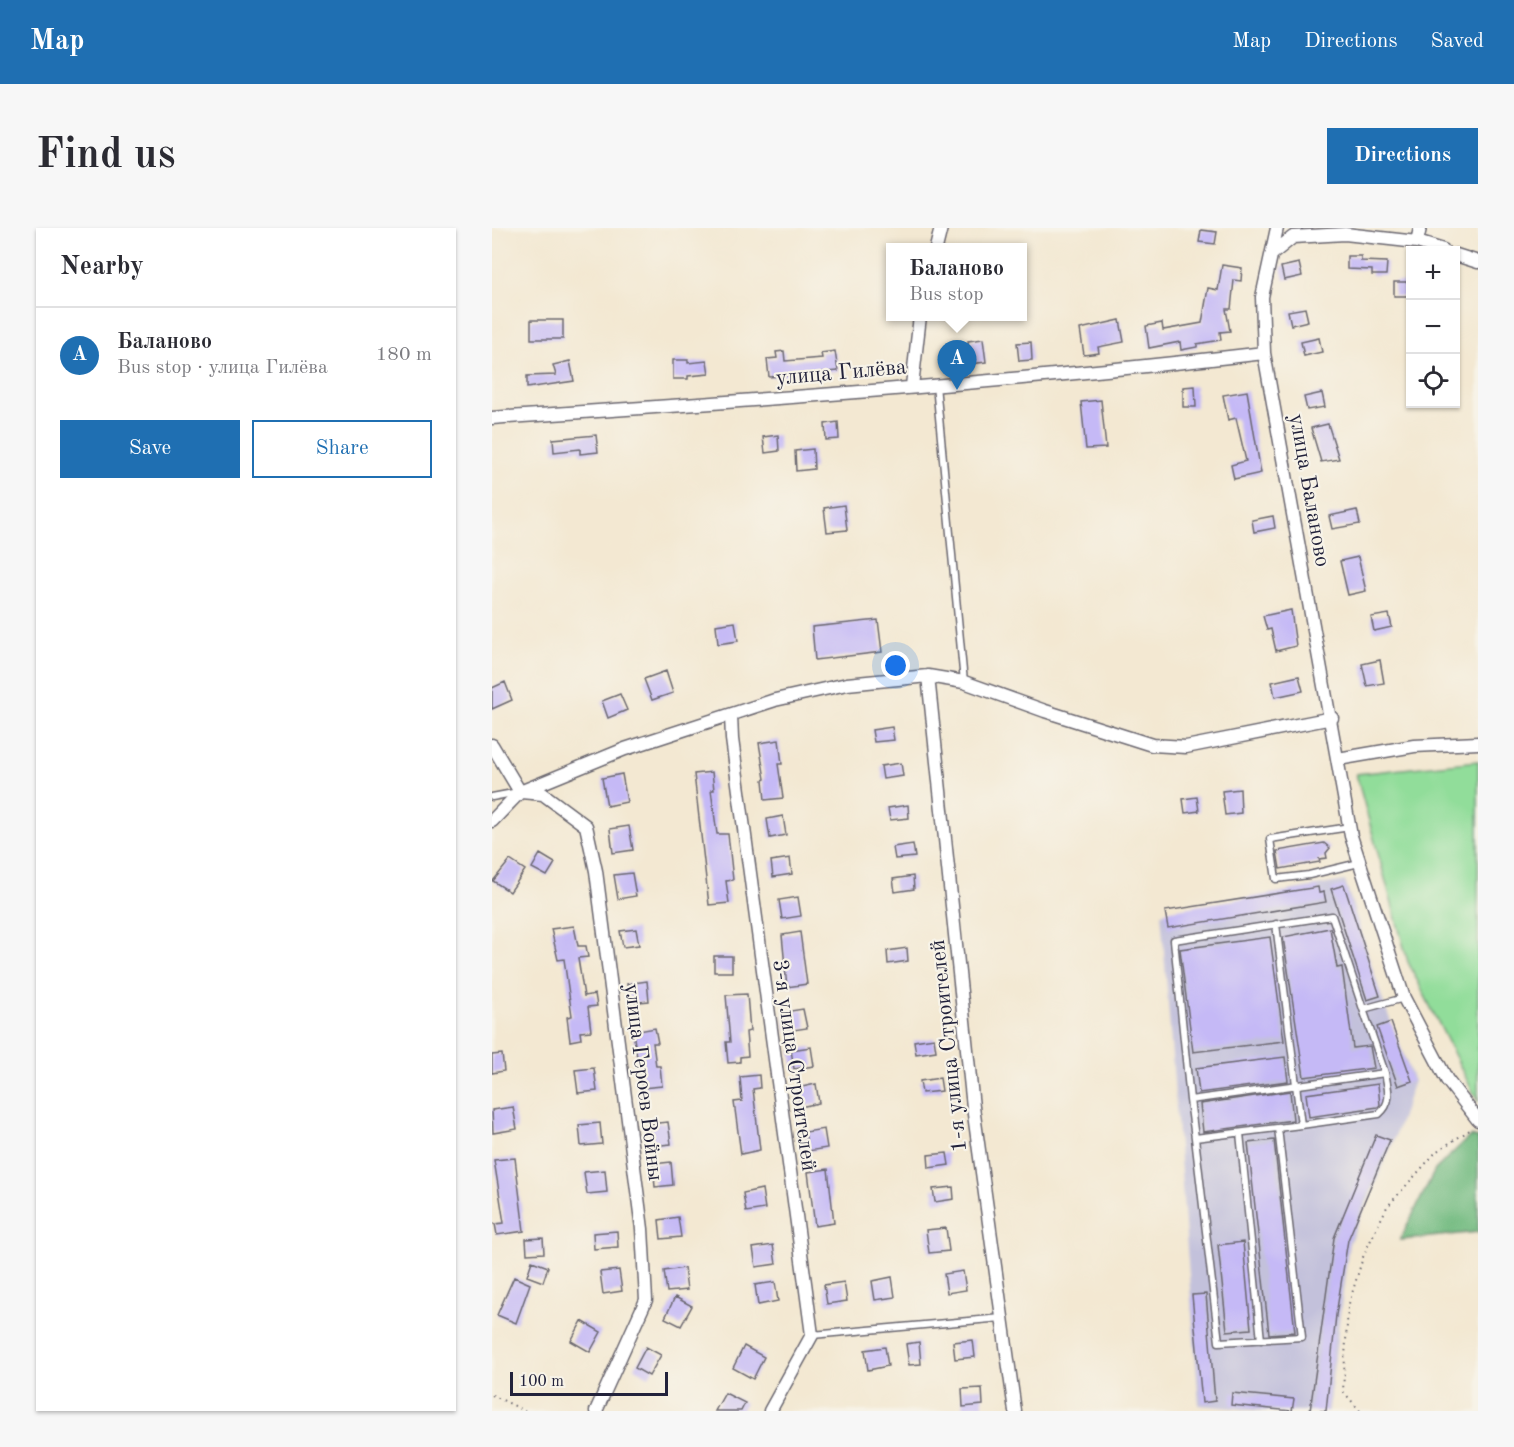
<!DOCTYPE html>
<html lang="en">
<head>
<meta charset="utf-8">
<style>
	body { margin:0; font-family:"Old Standard TT",serif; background:#f7f7f7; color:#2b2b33 }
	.controls { position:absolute; right:18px; top:18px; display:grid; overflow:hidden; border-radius:0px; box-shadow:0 2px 4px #0004 }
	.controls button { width:54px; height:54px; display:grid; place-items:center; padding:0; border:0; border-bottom:2px solid #e1e1e2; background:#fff; color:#2b2b33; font:30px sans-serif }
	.scale { position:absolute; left:18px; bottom:15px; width:158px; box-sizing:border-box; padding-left:6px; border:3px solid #22223b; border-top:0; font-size:16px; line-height:21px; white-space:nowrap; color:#22223b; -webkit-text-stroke:4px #f7f3e8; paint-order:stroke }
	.you { position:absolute; left:404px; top:438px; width:21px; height:21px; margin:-15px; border:4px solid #fff; border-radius:50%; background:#1a73e8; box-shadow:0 0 0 9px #1a73e833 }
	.badge { display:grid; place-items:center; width:39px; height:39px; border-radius:50%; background:#1f6fb2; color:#fff; font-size:20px; font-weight:700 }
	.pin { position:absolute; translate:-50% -50px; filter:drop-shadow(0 2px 3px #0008) }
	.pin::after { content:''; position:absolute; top:32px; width:21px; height:18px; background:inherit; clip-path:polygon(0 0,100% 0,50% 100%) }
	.popup { position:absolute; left:394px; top:15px; width:141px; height:78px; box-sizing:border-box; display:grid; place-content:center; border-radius:0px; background:#fff; filter:drop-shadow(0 2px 4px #0005); font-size:20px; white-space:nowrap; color:#7c7c81 }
	.popup b { font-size:22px; color:#2b2b33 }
	.popup::after { content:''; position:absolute; left:50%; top:100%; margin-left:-12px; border:12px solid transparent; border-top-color:#fff }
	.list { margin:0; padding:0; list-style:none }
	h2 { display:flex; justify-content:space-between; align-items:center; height:78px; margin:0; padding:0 24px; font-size:26px }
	h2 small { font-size:20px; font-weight:400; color:#7c7c81 }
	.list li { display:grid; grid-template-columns:39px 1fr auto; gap:18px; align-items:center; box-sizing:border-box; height:96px; padding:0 24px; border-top:2px solid #e1e1e2 }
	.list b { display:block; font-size:22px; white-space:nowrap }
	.list p { margin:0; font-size:20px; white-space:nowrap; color:#7c7c81 }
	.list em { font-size:20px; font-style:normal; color:#7c7c81 }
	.actions { display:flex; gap:12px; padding:18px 24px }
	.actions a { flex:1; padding:14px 0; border:2px solid #1f6fb2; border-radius:0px; text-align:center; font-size:21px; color:#1f6fb2 }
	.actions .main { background:#1f6fb2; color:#fff }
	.icon { flex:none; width:33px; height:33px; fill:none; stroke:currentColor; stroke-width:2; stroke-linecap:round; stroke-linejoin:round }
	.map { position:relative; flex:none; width:986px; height:1183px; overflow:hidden; border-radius:0px }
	header { display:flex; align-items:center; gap:36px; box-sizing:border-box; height:84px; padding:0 30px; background:#1f6fb2; color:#fff }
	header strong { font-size:28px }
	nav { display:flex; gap:33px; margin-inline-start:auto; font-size:21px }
	.intro { display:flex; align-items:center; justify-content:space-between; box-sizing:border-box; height:144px; padding:0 36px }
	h1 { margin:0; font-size:42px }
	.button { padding:15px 27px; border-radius:0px; background:#1f6fb2; color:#fff; font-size:21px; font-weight:700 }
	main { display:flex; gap:36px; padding:0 36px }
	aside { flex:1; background:#fff; border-radius:0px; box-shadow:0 2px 4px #0004 }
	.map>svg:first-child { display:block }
</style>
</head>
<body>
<header>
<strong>Map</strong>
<nav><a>Map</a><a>Directions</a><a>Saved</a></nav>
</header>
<div class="intro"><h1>Find us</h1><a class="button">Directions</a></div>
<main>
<aside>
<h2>Nearby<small></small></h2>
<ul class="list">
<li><span class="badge">A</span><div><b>Баланово</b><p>Bus stop · улица Гилёва</p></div><em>180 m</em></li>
</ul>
<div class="actions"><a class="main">Save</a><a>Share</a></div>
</aside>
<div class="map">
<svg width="986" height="1183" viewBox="0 0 986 1183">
	<rect width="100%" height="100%" fill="#f7f3e8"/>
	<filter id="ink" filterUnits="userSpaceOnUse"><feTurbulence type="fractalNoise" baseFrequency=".0167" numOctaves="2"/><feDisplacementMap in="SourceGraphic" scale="12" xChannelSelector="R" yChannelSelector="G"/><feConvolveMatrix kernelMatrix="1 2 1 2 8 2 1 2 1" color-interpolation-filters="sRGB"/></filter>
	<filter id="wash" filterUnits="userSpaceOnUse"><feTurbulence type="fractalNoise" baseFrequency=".008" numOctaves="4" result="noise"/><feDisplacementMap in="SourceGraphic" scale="24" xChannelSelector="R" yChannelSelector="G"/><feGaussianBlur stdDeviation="1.35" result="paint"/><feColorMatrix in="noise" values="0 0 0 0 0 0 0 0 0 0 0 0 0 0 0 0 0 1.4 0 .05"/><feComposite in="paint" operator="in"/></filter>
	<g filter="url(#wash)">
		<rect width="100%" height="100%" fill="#f3e8d2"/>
		<!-- industrial -->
		<path fill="#c3c1db" d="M853 653 892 776 922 853 900 917 857 1016 836 1183H771L707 1177 669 685Z"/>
		<!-- green -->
		<path fill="#91dd9a" stroke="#5a806a" stroke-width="1.5" d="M986 533V874L916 734 864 546Z"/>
		<!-- forest -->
		<path fill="#74bc82" stroke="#4b6f5e" stroke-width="1.5" d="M978 908 986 910V1004L908 1012 943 942Z"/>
		<g id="blocks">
			<!-- building -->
			<path fill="#c5b9f6" d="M709 2 725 4 723 16 707 14Z
				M855 28H869V33L895 34 894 47H880V42L855 41Z
				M807 35 810 48 792 52 789 39Z
				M730 37 750 40 749 53 742 52 739 81H734L738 103 728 104 729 112 705 116V119L689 122 688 114 657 120 654 98 670 95 671 102 710 95 716 60 726 62Z
				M902 54H916V68H902Z
				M813 80 816 93 799 97 796 83Z
				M39 92H71V111H39Z
				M628 92 632 114 606 119 607 125 592 127 588 101Z
				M827 110 830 124 812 128 809 114Z
				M491 111 494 134 478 136 476 113Z
				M539 114 540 132 527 133 525 115Z
				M292 123 293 133 330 130 329 125 343 123 346 143 277 149 275 131 285 130 284 124Z
				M181 132H196V135L215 133 217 146 196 148V151H181Z
				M78 133 82 153 35 160V148L64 147 61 137Z
				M703 158 704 179H691V159Z
				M755 163 769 245 742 251 739 237 754 233 744 190 736 192 731 167Z
				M830 165 833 179 815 182 812 169Z
				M609 172 614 220 594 221 589 174Z
				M346 194 347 211 334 212 333 196Z
				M836 196 847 231 829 234 819 200Z
				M104 207 106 224 88 226V221L62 224 61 211Z
				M286 207 287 223 273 225 271 209Z
				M321 221 322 241 304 243 303 223Z
				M352 277 355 302 335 304 332 280Z
				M865 282 868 296 840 301 837 288Z
				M781 288 783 300 762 304 760 292Z
				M866 329 874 363 856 367 848 333Z
				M799 382 804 418 784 423 779 401 775 402 771 388Z
				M897 386 900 399 882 403 879 389Z
				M386 392 390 424 323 432 320 399Z
				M243 394 246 413 226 416 224 397Z
				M888 432 892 455 875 458 870 436Z
				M174 443 181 465 160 472 152 451Z
				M807 448 811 463 783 469 780 454Z
				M13 454 20 472 0 481V460Z
				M128 466 135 482 116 490 110 473Z
				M400 499 402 512 382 514 380 502Z
				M287 512 290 536H286L291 570 273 572 271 552 273 551 267 515Z
				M409 535 411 548 391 551 389 538Z
				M220 544 222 562H219L225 606H236L241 652 234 653 237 675 217 677 202 546Z
				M130 546 135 574 115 578 110 550Z
				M748 561 749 585 733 587 730 563Z
				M705 569 707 583 693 585 691 571Z
				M416 577 417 590 398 592 396 580Z
				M291 588 294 607 278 610 275 591Z
				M137 598 141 622 121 625 118 601Z
				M832 615 838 620 834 625 835 630 827 631 828 634 788 641 785 623Z
				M421 616 423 629 403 631 401 619Z
				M48 626 63 635 55 648 40 640Z
				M298 630 300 646 281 649 279 633Z
				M18 632 33 642 18 664 1 653Z
				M140 645 144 668 126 671 122 647Z
				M421 648 422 661 403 664 401 651Z
				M852 657 888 768 875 772 839 661Z
				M826 659 827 665 832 664 834 674 676 700 673 683Z
				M306 669 309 688 290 691 287 672Z
				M82 698 86 718H94L96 729 86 730 92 768 103 766 105 778 96 779 99 803 88 804 89 811 78 813 75 789 80 788 72 731 66 732 59 701Z
				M838 700 845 740 850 739 861 820 878 818 882 840 812 849 791 709Z
				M144 701 147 717 131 719 128 703Z
				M308 704 315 756 295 759 290 707Z
				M778 709 792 813 701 824 688 721Z
				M415 720 416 733 396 736 395 723Z
				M222 728H240V744H222Z
				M155 753 157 773 137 775 135 756Z
				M255 766 258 803 254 804 256 828 248 829V834L236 835 234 814H238L234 767Z
				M311 781 315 800 295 803 292 784Z
				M899 794 920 853 906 858 885 799Z
				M163 800 166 815H161L164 838H168L170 858 150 860 141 804Z
				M442 810 444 823 424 826 422 813Z
				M319 819 322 838 302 841 299 822Z
				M10 826 12 843 0 845V827Z
				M793 829 796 853 707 865 704 840Z
				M102 840 105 863 86 865 83 842Z
				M267 847 268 860 261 861 268 922 249 926 242 874 250 873 248 849Z
				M448 850 450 863 430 865 428 853Z
				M324 856 327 875 308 879 305 860Z
				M886 856 888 877 886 879 817 889 814 866Z
				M798 863 801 892 711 904 708 876Z
				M21 879 25 901 1 905 0 882Z
				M176 894 179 916 159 918 156 896Z
				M108 895 110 916 89 918 87 897Z
				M332 901 335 920 316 923 313 904Z
				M884 907 898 912 856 1012 844 1087 834 1183H818L842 1010Z
				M782 912 803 1104 777 1106 756 915Z
				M455 925 457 937 437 940 436 927Z
				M23 930 32 1003 5 1007 3 996 12 995 2 932Z
				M179 934 181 957 163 959 161 936Z
				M336 941 342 995 323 998 316 944Z
				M113 942 115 964 95 966 92 944Z
				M461 959 462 971 443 974 441 961Z
				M270 961 273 981 254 984 251 965Z
				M186 989 189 1009 169 1011 167 992Z
				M454 1000 457 1023 437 1025 434 1002Z
				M125 1003 126 1019 102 1021 101 1005Z
				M51 1010 52 1025 35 1026 34 1011Z
				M751 1014 759 1101 735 1103 726 1017Z
				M281 1017 284 1036 264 1039 261 1020Z
				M40 1033 56 1039 51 1054 35 1048Z
				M192 1040 195 1062 175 1064 172 1043Z
				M127 1042 130 1063 111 1066 108 1044Z
				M471 1043 474 1062 455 1065 452 1046Z
				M22 1049 38 1056 24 1095 5 1087Z
				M400 1049 403 1069 383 1072 380 1053Z
				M283 1054 286 1073 266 1077 263 1057Z
				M352 1054 355 1073 335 1076 332 1057Z
				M714 1066 723 1173 710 1175 700 1067Z
				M183 1069 200 1078 189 1098 173 1090Z
				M90 1093 109 1104 98 1124 79 1113Z
				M481 1112 483 1129 463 1131 461 1114Z
				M427 1114 429 1136 417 1137 414 1116Z
				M252 1118 272 1129 261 1151 241 1140Z
				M154 1119 169 1127 157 1148 143 1140Z
				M393 1119 396 1138 376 1142 373 1122Z
				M490 1160 491 1177 471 1179 470 1161Z
				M233 1165 253 1175 249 1183H223Z
				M740 1165 802 1171 800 1183 739 1177Z"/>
		</g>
	</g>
	<g filter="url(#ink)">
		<use href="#blocks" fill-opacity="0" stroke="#6b6770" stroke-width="1.5"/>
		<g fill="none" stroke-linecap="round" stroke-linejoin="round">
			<defs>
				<path id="service" d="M444 157 472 454
					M0 569 26 564
					M858 599 778 611 784 651 817 647 867 635
					M784 696 809 897 887 886C901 874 896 861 893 845
					M871 781 893 845 698 872 682 712 840 688 871 781 912 770
					M698 872 703 910 809 897
					M748 905 769 1112
					M703 910 727 1114 810 1109 786 900
					M320 1107 510 1090"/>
				<path id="minor" d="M785 0 770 69 772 125 859 608 912 770 955 852 986 892
					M925 14 928 0
					M444 20 449 0
					M780 26 801 9 853 6 925 14 951 22
					M964 27 986 34
					M420 158 428 88
					M0 190C258 173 516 155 772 125
					M436 448 481 879 523 1183
					M239 487 240 511 320 1107 278 1183
					M0 517 28 564
					M846 531 922 518 986 515
					M29 564 51 566 94 598 104 643 150 1001 154 1072 104 1183
					M0 593 28 564 133 521 283 472 355 456 436 448 472 454 553 483 660 517 694 519 840 490"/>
			</defs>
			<!-- service casing -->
			<use href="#service" stroke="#6b6770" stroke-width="9"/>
			<!-- minor casing -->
			<use href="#minor" stroke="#6b6770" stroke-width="15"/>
			<!-- path -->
			<path stroke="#6b6770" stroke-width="2" stroke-dasharray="1.5 4.5" stroke-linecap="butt" d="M0 1167 33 1183
				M868 1183 851 1163 856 1079 872 1026 895 979 945 923 981 900"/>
			<!-- service -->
			<use href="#service" stroke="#fff" stroke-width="6"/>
			<!-- minor -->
			<use href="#minor" stroke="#fff" stroke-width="12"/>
		</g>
	</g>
	<g text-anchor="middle" stroke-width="4.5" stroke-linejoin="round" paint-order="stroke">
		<!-- street labels -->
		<g font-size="22" fill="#22223b" stroke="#f7f3e8">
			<text transform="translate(349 143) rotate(-5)" y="8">улица Гилёва</text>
			<text transform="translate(819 262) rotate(80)" y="8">улица Баланово</text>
			<text transform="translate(455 818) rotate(-96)" y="8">1-я улица Строителей</text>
			<text transform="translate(304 837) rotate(82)" y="8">3-я улица Строителей</text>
			<text transform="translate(153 854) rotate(83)" y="8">улица Героев Войны</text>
		</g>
	</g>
</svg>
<div class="controls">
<button>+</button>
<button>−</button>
<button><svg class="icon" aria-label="locate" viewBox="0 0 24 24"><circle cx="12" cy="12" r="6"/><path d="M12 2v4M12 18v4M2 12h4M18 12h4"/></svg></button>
</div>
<div class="scale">100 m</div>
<div class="you"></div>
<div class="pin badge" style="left:465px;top:162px">A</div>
<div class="popup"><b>Баланово</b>Bus stop</div>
</div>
</main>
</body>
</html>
